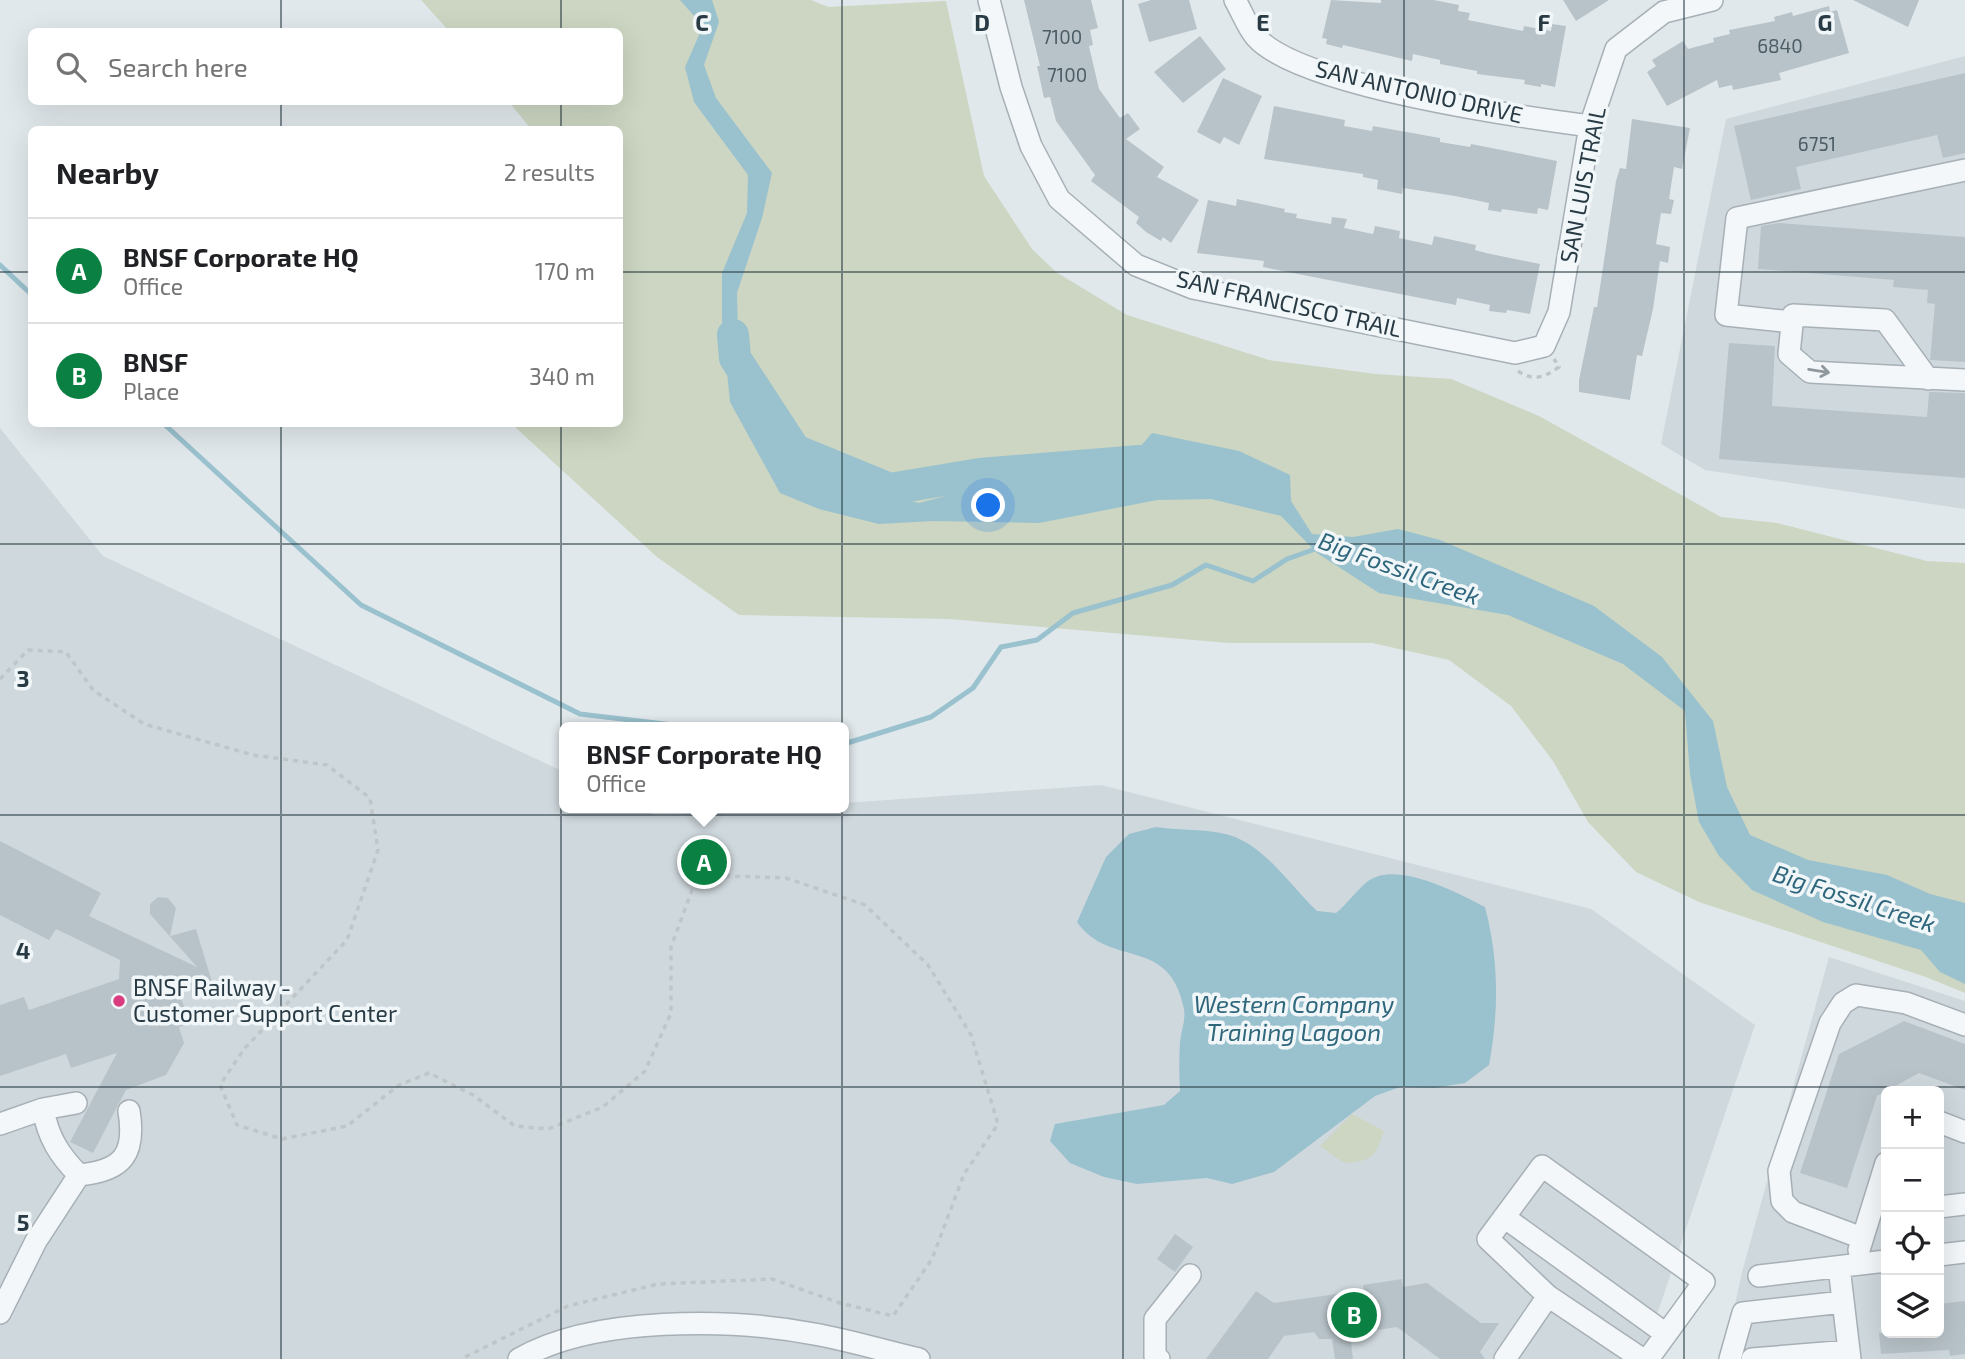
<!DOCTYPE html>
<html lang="en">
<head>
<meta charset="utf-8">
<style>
	body { margin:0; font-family:"Exo 2",sans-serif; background:#f6f6f6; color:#202124 }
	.controls { position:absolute; right:21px; bottom:21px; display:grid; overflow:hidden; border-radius:10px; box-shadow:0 7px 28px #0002 }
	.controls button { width:63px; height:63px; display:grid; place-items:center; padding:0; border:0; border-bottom:2px solid #e0e0e0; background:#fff; color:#202124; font:35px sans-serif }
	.you { position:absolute; left:989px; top:506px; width:24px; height:24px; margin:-18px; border:5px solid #fff; border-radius:50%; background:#1a73e8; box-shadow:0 0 0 10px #1a73e833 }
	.badge { display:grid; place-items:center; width:46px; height:46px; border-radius:50%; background:#0b8043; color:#fff; font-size:23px; font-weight:700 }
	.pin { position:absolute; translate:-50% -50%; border:4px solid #fff; box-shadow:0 2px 7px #0006 }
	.popup { position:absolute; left:559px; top:722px; width:290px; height:91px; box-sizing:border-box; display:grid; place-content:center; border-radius:10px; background:#fff; filter:drop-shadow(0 2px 5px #0005); font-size:23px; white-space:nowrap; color:#757577 }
	.popup b { font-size:26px; color:#202124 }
	.popup::after { content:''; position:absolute; left:50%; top:100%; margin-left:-14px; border:14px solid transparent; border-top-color:#fff }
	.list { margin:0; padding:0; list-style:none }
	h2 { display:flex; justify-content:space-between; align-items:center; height:91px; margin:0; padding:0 28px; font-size:30px }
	h2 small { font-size:23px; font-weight:400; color:#757577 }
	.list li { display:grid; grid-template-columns:46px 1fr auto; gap:21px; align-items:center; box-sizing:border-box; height:105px; padding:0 28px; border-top:2px solid #e0e0e0 }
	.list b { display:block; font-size:26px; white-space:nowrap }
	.list p { margin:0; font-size:23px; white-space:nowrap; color:#757577 }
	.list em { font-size:23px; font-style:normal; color:#757577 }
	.icon { flex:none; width:38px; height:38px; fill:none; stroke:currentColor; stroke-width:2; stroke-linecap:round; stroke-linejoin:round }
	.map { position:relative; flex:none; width:1965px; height:1359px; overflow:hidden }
	.search { position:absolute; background:#fff; box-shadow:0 7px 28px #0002; left:28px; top:28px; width:595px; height:77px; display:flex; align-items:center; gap:18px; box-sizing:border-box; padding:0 24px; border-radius:10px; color:#757577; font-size:26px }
	.panel { position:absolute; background:#fff; box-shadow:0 7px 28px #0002; left:28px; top:126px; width:595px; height:301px; border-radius:10px }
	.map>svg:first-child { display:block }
</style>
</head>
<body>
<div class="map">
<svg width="1965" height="1359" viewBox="0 0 1965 1359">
	<rect width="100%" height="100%" fill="#e1e8eb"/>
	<!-- built -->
	<path fill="#cfd8dd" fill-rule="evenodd" d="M1965 56V509L1705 470 1661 444 1726 119Z
		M0 428 103 556 564 772V808H640L657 816 772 808H844V803L1101 785 1591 909 1755 1025 1642 1359H0Z
		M1829 957 1965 1001V1359H1723L1742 1272ZM1886 1091H1939V1333H1886Z"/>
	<!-- green -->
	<path fill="#ccd6c2" d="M421 0H811L828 7 946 1 984 176 1032 249 1056 272 1127 315 1269 360 1376 374 1451 379 1539 416 1721 517 1777 523 1927 561 1965 563V993L1926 977 1699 902 1636 872 1588 822 1553 761 1511 706 1449 660 1372 643H1229L949 619 739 615 657 557 516 428V424H620V130L531 129 509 102H620V32L449 31Z
		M1352 1114 1384 1131C1375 1158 1372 1161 1344 1163L1320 1146Z"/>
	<!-- water -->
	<path fill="#9ac1ce" d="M680 0H712L719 22 704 65 716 98 772 173 762 218 737 293 738 335 752 405 794 456 851 485 919 503 1019 477 1048 478 1132 456 1152 433 1239 451 1290 475 1291 501 1312 534 1353 537 1398 529 1440 540 1594 606 1662 657 1713 721 1727 787 1750 835 1808 860 1887 875 1930 894 1965 903V984L1940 972 1921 950 1823 922 1752 890 1719 856 1699 822 1690 774 1685 711 1623 664 1508 615 1379 593 1317 553 1281 516 1211 499 1157 500 1039 523 933 521 879 524 819 509 780 493 730 402 722 321V273L747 213 748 175 694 102 685 67 703 26Z
		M1156 827C1177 830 1200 829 1221 833 1262 840 1289 885 1317 911L1336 913C1347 904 1356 891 1367 882 1395 859 1458 893 1485 907 1499 960 1499 1011 1489 1065L1465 1083 1434 1088 1400 1087 1375 1096 1274 1172 1232 1184 1207 1178 1137 1184 1104 1177 1070 1163 1050 1141 1055 1124 1164 1105 1180 1091C1179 1074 1179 1058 1180 1042 1181 1031 1186 1020 1184 1009 1170 935 1110 969 1077 922L1106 857 1129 834Z"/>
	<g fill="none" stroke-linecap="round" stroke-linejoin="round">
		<!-- stream -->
		<path stroke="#9ac1ce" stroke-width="5" d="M0 265 32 295
			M164 424 361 605 580 714 690 727
			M844 744 931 717 973 688 1001 647 1037 640 1073 613 1172 585 1206 565 1253 581 1287 559 1318 548"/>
		<!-- river -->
		<path stroke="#9ac1ce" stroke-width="32" d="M733 335 735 358 795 450 890 489 980 474 1140 461"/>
	</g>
	<!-- building -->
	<path fill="#b8c3c9" d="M1024 0H1091L1098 28 1090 30 1093 45 1089 46 1099 89 1120 118 1128 113 1140 129 1126 139 1164 167 1157 177 1199 200 1171 243 1163 237 1161 241 1146 232 1136 223 1139 217 1091 181 1095 175 1056 121 1050 97 1044 98 1037 66H1040Z
		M1151 0H1189L1197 29 1149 42 1138 4Z
		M1331 0 1381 3V0H1434L1459 5 1458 11 1470 13 1468 20 1523 31 1524 26 1551 31 1552 24 1566 26 1555 87 1541 84V87L1524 84 1525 80 1477 74V71L1440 64V60L1413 54 1412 61 1343 45 1342 48 1326 44 1327 39 1322 38Z
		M1563 0H1609L1576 21Z
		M1853 0H1919L1908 27Z
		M1829 6 1830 12 1837 10 1849 53 1779 73 1781 80 1733 90 1732 85 1719 88 1717 80 1667 106 1647 72 1656 66 1652 60 1683 41 1688 49 1714 42 1713 38 1730 34 1729 30 1775 21 1774 17 1792 12 1793 16Z
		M1200 36 1226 69 1183 103 1154 72Z
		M1965 73V153L1943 158 1937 135 1796 167 1801 189 1751 200 1734 126Z
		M1223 78 1262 96 1239 145 1224 137 1220 144 1197 132Z
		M1274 106 1345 120 1344 126 1372 131 1373 126 1440 138V142L1470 147 1471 144 1557 161 1548 210 1538 208 1537 214 1502 209 1501 212 1488 210 1489 203 1455 196 1403 188 1402 194 1377 189 1378 180 1363 177V174L1264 159Z
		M1632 119 1690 128 1682 169 1674 167 1669 199 1674 200 1671 214 1661 213 1656 244 1670 247 1668 263 1660 261 1653 309 1642 356 1637 355 1630 400 1579 392V380L1594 307H1597L1616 181 1620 168 1626 169Z
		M1237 199 1285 209 1284 212 1297 214 1296 218 1331 224 1332 217 1347 219 1344 228 1373 234 1375 226 1400 231 1399 238 1432 245 1434 236 1476 245 1475 250 1486 253 1540 264 1530 314 1507 310 1506 313 1489 311 1490 305 1457 298 1456 305 1263 267 1264 261 1197 253 1208 200 1236 206Z
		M1779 223 1965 237V362L1930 360 1935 304 1927 303 1928 290 1893 287 1894 280 1758 269 1761 226Z
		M1729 343 1775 346 1772 406 1927 417 1929 392 1965 393V478L1719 459Z
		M0 841 101 893 89 916 197 967 150 914V904L158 897 168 898 176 908 170 936 196 929 213 985 203 974 176 984 190 1023 179 1027 184 1043 166 1075 126 1090 93 1153 70 1142 117 1053 71 1068 66 1054 0 1076V1005L24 997 29 1010 119 979 120 960 56 929 49 940 0 915Z
		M1904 1021 1965 1044V1090L1919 1073 1877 1096 1847 1188 1800 1173 1839 1054Z
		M1175 1234 1193 1247 1175 1272 1157 1259Z
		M1402 1279 1403 1287 1427 1283 1481 1323H1499L1480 1352 1485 1359H1440L1397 1327 1350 1334 1353 1359H1335L1332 1339H1319L1314 1332 1284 1336 1268 1359H1206L1256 1291 1274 1303 1364 1290 1363 1285Z
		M1965 1301V1354L1950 1356 1949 1350 1881 1354 1879 1333H1939V1304Z"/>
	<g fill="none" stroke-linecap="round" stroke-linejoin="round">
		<defs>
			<path id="minor" d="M989 0 1011 87 1031 146 1059 199 1136 265 1193 288 1515 353 1544 346 1559 312 1590 126 1616 49 1664 12 1712 0
				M1235 0C1242 12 1248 28 1256 37 1299 86 1521 117 1590 126
				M1792 322 1726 315 1737 218 1965 170
				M1928 379 1885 320 1793 315 1789 354 1810 372 1965 380
				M76 1103 43 1109C48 1137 59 1155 79 1175
				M1939 1122 1965 1132
				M0 1124 43 1109
				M1939 1207 1965 1204
				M1504 1217 1666 1334
				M1862 1238 1793 1212 1782 1201 1779 1171 1830 1023 1843 1003 1856 995 1906 1003 1965 1025
				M1859 1250 1886 1163
				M1939 1255 1965 1252
				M1839 1267 1850 1359
				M1759 1276 1886 1261
				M0 1313 36 1241 79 1175C123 1171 136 1154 129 1111
				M519 1359C593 1316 731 1318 814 1334 849 1340 884 1351 919 1359
				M1159 1359 1155 1356V1319L1190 1275
				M1505 1359 1548 1296
				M1642 1359 1548 1296 1488 1239 1542 1166 1704 1282 1648 1359
				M1730 1359 1743 1313 1843 1302
				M1752 1359 1849 1351"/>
		</defs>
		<!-- minor casing -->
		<use href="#minor" stroke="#a6b0b6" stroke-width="24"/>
		<!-- path -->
		<path stroke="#bfc6ca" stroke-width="3.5" stroke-dasharray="5 5" stroke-linecap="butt" d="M1518 371C1534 382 1545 377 1559 367L1554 359
			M0 679 28 650 66 652 93 690 144 724 253 755 327 765 370 798 378 850 347 940 244 1049 220 1085 237 1125 282 1139 347 1126 399 1085 429 1073 473 1095 515 1126 548 1129 603 1107 645 1071 671 1013V947L692 890 729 876 786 878 865 905 928 965 971 1035 998 1124 964 1174 932 1259 893 1316 840 1303 772 1279 658 1284 568 1306 461 1359"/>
		<!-- minor -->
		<use href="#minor" stroke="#f4f7f9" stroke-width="21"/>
	</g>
	<!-- one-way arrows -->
	<defs><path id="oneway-shaft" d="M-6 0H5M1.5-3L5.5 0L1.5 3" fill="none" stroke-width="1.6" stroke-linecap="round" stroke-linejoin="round" transform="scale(1.75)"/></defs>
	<use stroke="#8e989e" href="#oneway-shaft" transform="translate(1819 371) rotate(9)"/>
	<!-- grid -->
	<path fill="none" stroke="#283a44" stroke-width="2" stroke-opacity="0.55" d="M281 0V32M561 0V32M842 0V1359M1123 0V1359M1404 0V1359M1684 0V1359M281 102V130M561 102V130M0 272H32M620 272H1965M281 424V1359M561 424V1359M0 544H1965M0 815H1965M0 1087H1965"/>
	<!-- markers -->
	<circle fill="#d93d80" stroke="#f1f6f8" stroke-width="2.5" cx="119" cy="1001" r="7"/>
	<g text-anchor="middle" stroke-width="7" stroke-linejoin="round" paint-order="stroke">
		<!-- number labels -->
		<g font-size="19" fill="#4c5c65">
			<text x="1062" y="44">7100</text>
			<text x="1780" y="53">6840</text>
			<text x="1067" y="82">7100</text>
			<text x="1817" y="151">6751</text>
		</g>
		<!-- street labels -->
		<g font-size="23" fill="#283a44" stroke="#f1f6f8">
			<text transform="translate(1419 92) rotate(13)" y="8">SAN ANTONIO DRIVE</text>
			<text transform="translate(1583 185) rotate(-79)" y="8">SAN LUIS TRAIL</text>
			<text transform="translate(1289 304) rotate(13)" y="8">SAN FRANCISCO TRAIL</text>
		</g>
		<!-- poi labels -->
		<g font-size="23" fill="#283a44" stroke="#f1f6f8" text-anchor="start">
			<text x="133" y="996">BNSF Railway -<tspan x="133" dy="26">Customer Support Center</tspan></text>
		</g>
		<!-- water labels -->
		<g font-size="24" font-style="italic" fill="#2e667c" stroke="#f1f6f8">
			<text transform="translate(1399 569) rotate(20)" y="8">Big Fossil Creek</text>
			<text transform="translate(1854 899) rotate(18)" y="8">Big Fossil Creek</text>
			<text x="1294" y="1013">Western Company<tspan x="1294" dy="28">Training Lagoon</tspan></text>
		</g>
	</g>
	<g font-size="23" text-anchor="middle" font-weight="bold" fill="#283a44" stroke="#f1f6f8" stroke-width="7" stroke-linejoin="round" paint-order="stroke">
		<text x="702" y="31">C</text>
		<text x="982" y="31">D</text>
		<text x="1263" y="31">E</text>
		<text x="1544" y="31">F</text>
		<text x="1825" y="31">G</text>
		<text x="23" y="687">3</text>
		<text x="23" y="959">4</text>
		<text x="23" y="1231">5</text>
	</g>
</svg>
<div class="controls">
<button>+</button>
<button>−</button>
<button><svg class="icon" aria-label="locate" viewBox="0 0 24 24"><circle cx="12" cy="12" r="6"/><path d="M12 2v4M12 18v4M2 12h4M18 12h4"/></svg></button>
<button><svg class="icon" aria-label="layers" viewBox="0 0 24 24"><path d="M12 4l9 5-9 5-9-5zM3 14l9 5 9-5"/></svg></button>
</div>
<div class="you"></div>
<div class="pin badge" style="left:704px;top:862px">A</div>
<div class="popup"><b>BNSF Corporate HQ</b>Office</div>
<div class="pin badge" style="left:1354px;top:1315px">B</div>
<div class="search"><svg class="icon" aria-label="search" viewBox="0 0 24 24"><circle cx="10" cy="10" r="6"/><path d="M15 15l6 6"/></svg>Search here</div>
<section class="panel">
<h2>Nearby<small>2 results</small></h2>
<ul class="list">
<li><span class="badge">A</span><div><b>BNSF Corporate HQ</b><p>Office</p></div><em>170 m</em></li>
<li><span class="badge">B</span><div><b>BNSF</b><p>Place</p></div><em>340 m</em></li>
</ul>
</section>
</div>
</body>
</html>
